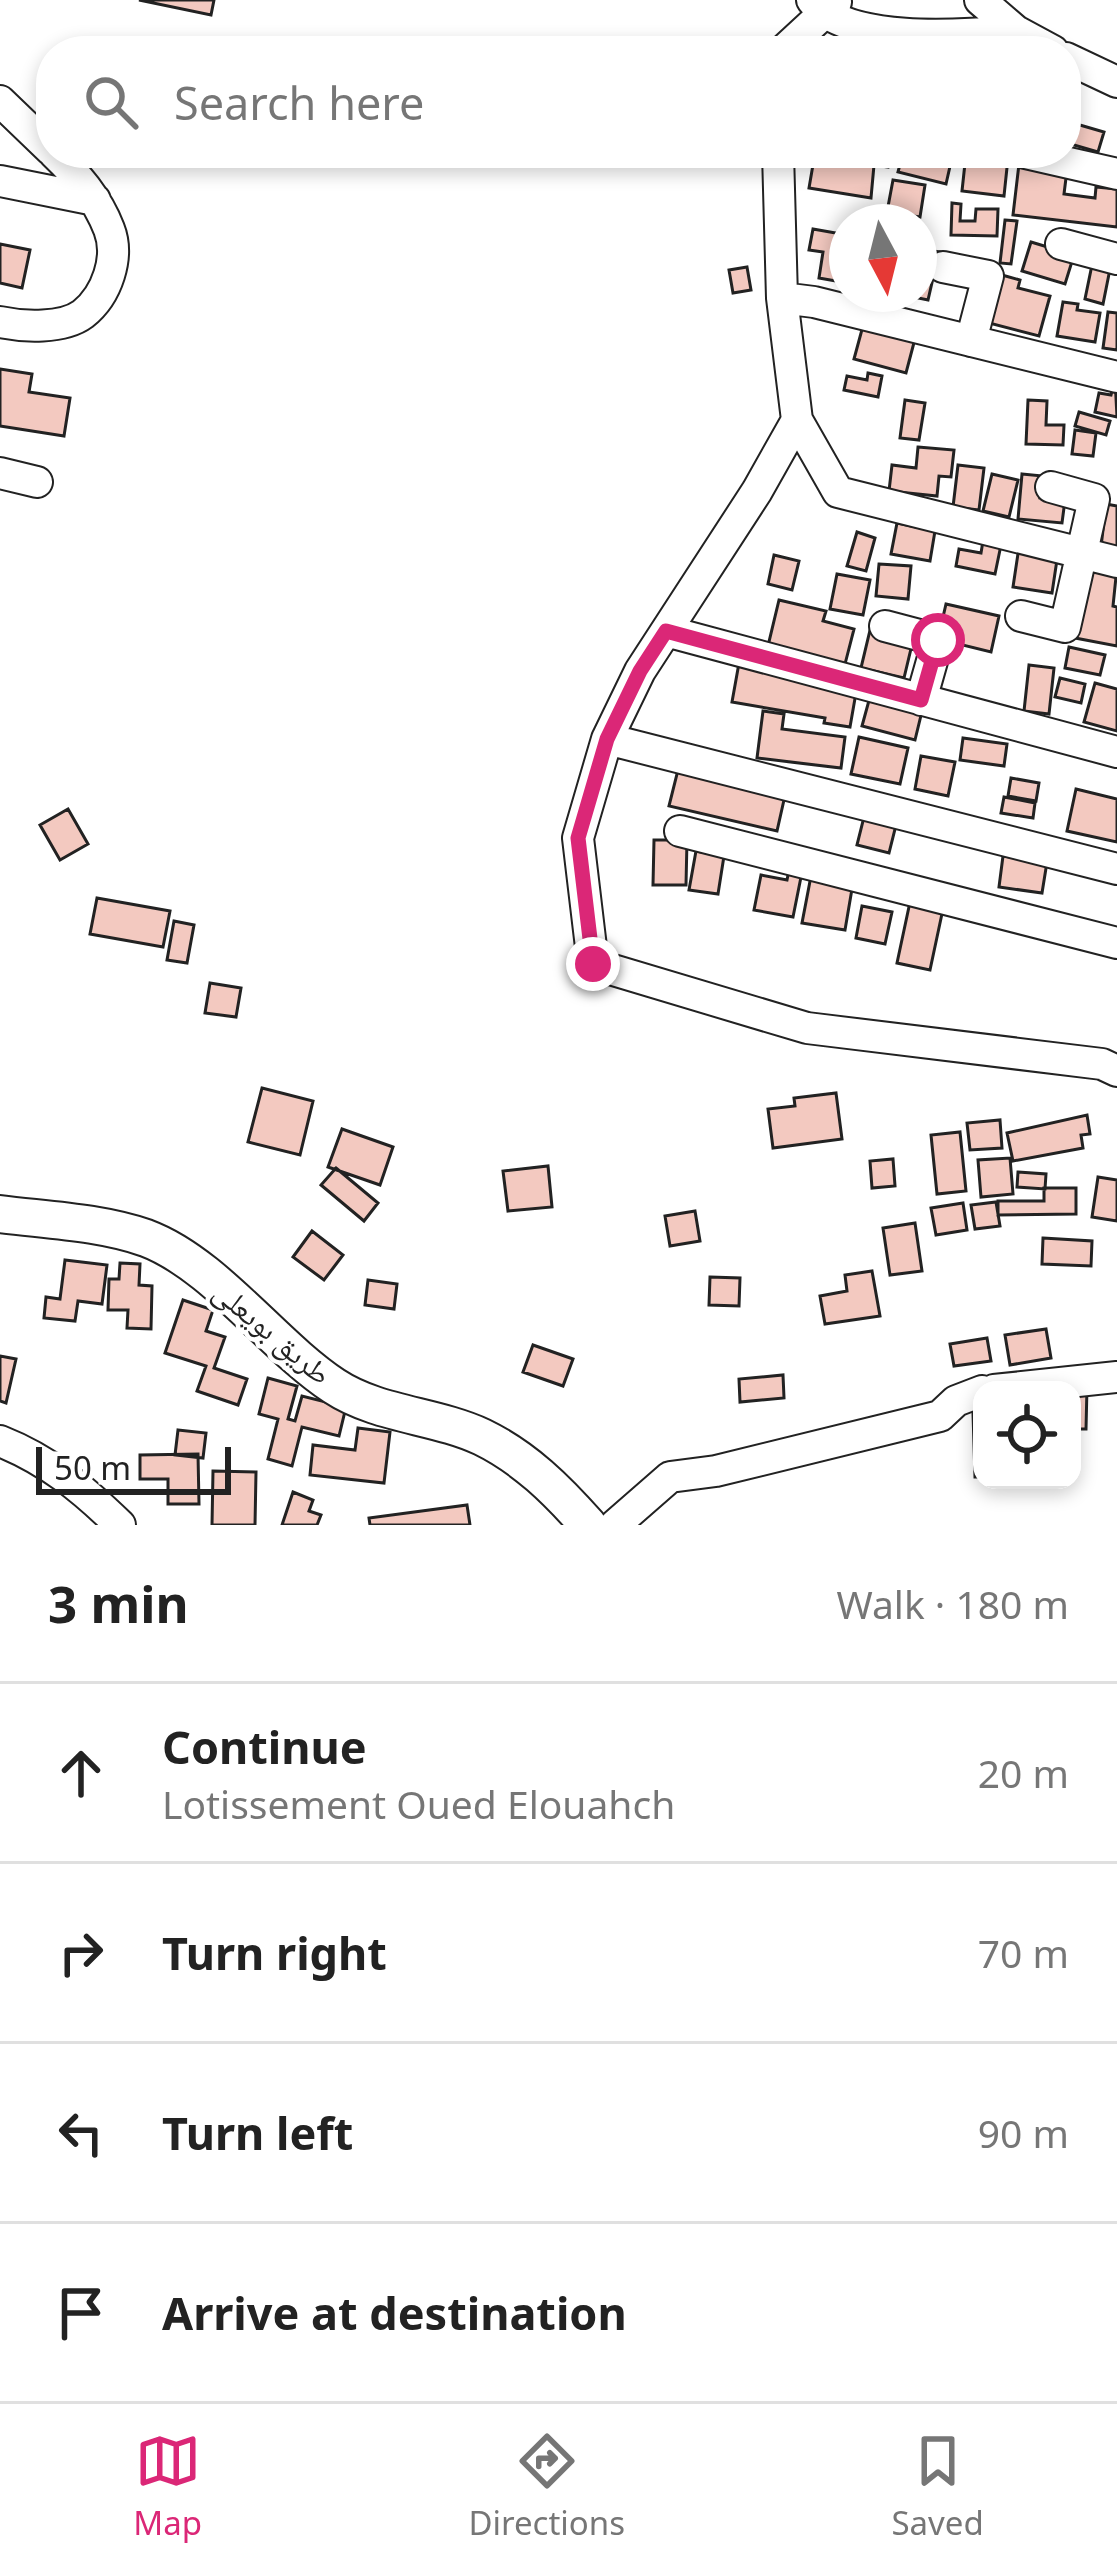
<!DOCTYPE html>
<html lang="en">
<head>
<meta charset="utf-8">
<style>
	body { margin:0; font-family:"Noto Sans","Noto Naskh Arabic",sans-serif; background:#f2f2f2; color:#222 }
	.controls { position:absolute; right:36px; bottom:36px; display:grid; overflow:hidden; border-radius:24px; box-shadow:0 6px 18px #0003 }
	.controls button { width:108px; height:108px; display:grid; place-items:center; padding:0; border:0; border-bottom:3px solid #e0e0e0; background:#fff; color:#222; font:60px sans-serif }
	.compass { position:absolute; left:829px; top:204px; width:108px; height:108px; border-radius:50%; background:#fff; box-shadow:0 6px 18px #0003; rotate:173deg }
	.scale { position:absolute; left:36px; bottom:30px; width:195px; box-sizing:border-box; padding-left:12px; border:6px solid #222; border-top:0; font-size:33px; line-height:42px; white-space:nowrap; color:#222; -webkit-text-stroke:9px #fff; paint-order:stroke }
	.stop { position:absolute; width:36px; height:36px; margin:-27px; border:9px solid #db2777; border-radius:50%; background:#fff }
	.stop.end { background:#db2777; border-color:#fff; box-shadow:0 3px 12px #0008 }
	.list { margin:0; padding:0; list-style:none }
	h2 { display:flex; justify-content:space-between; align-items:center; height:156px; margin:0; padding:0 48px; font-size:51px }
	h2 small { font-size:39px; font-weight:400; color:#767676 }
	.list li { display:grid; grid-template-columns:78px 1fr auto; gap:36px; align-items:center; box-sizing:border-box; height:180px; padding:0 48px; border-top:3px solid #e0e0e0 }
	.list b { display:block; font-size:45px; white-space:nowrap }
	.list p { margin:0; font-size:39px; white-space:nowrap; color:#767676 }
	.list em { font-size:39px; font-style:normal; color:#767676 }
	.icon { flex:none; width:66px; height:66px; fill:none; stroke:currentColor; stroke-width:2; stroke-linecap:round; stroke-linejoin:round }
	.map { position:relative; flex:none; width:1117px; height:1525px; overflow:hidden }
	.search { position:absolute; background:#fff; box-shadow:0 6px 18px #0003; left:36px; right:36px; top:36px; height:132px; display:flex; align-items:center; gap:30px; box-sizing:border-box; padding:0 42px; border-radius:48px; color:#767676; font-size:45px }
	.sheet { height:876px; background:#fff }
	nav { display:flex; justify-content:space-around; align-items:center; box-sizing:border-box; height:168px; border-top:3px solid #e0e0e0; background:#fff; font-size:33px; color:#767676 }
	nav a { display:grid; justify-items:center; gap:6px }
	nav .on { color:#db2777 }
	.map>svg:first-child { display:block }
</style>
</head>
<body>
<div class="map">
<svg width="1117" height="1525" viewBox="0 0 1117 1525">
	<rect width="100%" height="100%" fill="#fff"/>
	<!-- building -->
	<path fill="#f3c9c0" stroke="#222" stroke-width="3" d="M139 0H214L211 15Z
		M1073 123 1104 132 1098 152 1067 143Z
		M815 153H890L888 167 874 165 871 198 809 188Z
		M903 153H953L946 184 898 172Z
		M966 154 1008 158 1004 196 962 191Z
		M1019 164 1067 170 1064 194 1095 198 1096 187 1117 189V227L1013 215Z
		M893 180 925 185 920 217 887 212Z
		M952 203 961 204 960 221H975L976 209H998L997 236 951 235Z
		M1005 220 1017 221 1011 264 1000 263Z
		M813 229 847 235V283L819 278 823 252 809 250Z
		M1031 242 1074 255 1065 284 1022 271Z
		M0 244 30 250 22 288 0 283Z
		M919 248 939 252 928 300 899 294H919Z
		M1093 260 1111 264 1103 304 1085 299Z
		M747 267 751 290 733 293 729 270Z
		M1002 275 1020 280 1018 288 1050 296 1039 336 989 323Z
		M1063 302 1078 304 1077 310 1100 313 1095 342 1057 336Z
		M1108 312 1117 313V350L1103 348Z
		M864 322 916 335 906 373 854 359Z
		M0 369 32 374 29 392 70 398 64 436 0 426Z
		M868 373 882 376 878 397 844 390 847 376 867 380Z
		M1115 379 1117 417 1095 412 1099 393 1111 395Z
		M905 400 925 403 919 440 900 438Z
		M1028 400 1047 401 1046 425H1064L1063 445 1026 444Z
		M1079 412 1110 421 1106 435 1075 426Z
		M1075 430 1096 433 1093 456 1072 454Z
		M918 447 954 450 951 477 939 476 937 496 889 491 892 465 916 468Z
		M958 465 984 468 979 510 953 507Z
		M992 474 1018 480 1009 517 983 511Z
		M1022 474 1043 476 1040 498 1065 500 1062 523 1018 519Z
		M1106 504 1117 506V549L1101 547Z
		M897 523 935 531 930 561 891 554Z
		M857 532 875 538 866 571 847 566Z
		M983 541 1001 545 995 574 956 566 959 549 981 553Z
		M1019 547 1058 553 1052 593 1013 587Z
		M774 555 799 561 792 590 768 584Z
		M1092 563 1117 567 1113 606 1117 607V646L1070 637Z
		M879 564 911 566 908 599 876 596Z
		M837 574 870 580 863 615 830 609Z
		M779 600 826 611 823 621 854 629 845 664 768 646Z
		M946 604 999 616 991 652 938 639Z
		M871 626 914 636 904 678 861 668Z
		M1069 647 1105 655 1100 675 1065 668Z
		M739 663 857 687 850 727 824 723 825 718 732 702Z
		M1029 665 1054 668 1049 714 1024 711Z
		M1060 678 1085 684 1081 703 1055 697Z
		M1095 683 1117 689V731L1084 722Z
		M871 693 923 707 915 740 862 726Z
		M763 711 784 714 782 729 845 737 841 768 757 758Z
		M859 737 908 748 900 784 851 774Z
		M963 738 1007 744 1004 766 960 760Z
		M921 756 955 762 948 796 915 789Z
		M678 770 786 791 777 831 669 806Z
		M1011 778 1039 783 1036 801 1008 796Z
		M1076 789 1117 799V842L1067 831Z
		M1004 797 1035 803 1033 818 1001 813Z
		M68 809 88 844 60 860 40 825Z
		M866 809 898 817 889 853 857 845Z
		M654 840H687L686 885H653Z
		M696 851 724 856 718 894 689 890Z
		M1003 856 1047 862 1042 893 999 887Z
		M790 865 803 867 793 917 754 910 761 875 787 880Z
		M811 876 853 883 845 930 802 923Z
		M97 898 170 911 163 947 90 934Z
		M910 902 943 909 930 970 897 963Z
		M862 906 892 912 885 944 856 938Z
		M174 921 194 925 187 963 167 960Z
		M210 983 241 988 236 1017 205 1013Z
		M262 1088 313 1101 300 1155 248 1142Z
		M836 1093 842 1139 773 1148 768 1109 795 1106 794 1098Z
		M1087 1115 1090 1134 1081 1135 1083 1148 1013 1161 1007 1133Z
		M1000 1120 1002 1148 970 1150 967 1123Z
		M342 1129 393 1147 380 1185 328 1167Z
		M960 1132 966 1191 937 1194 931 1135Z
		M1010 1158 1013 1194 981 1197 978 1160Z
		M893 1159 895 1186 872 1188 870 1161Z
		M548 1166 552 1207 508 1211 503 1171Z
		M336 1168 378 1203 364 1221 321 1185Z
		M1018 1172 1046 1174 1045 1189 1017 1187Z
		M1098 1177 1117 1180V1221L1092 1217Z
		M1044 1188H1076V1214L998 1215V1201H1044Z
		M996 1202 1000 1226 975 1229 971 1205Z
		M963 1203 967 1230 936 1235 931 1208Z
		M695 1211 700 1241 670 1246 665 1216Z
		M915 1223 922 1271 890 1275 883 1228Z
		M312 1231 343 1255 324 1280 293 1257Z
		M1043 1238 1092 1241 1091 1266 1042 1264Z
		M65 1260 107 1265 102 1304 78 1301 75 1321 44 1318 46 1297 60 1299Z
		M120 1263 140 1264 139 1285 152 1286 151 1329 127 1328 128 1310H108L109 1279H119Z
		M872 1271 880 1316 825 1324 820 1296 847 1291 845 1275Z
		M710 1277 740 1278 739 1306 709 1305Z
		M368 1280 397 1284 394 1309 365 1305Z
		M183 1300 213 1310 206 1331 225 1337 214 1368 247 1379 238 1405 197 1391 206 1366 165 1353Z
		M1046 1329 1051 1358 1010 1365 1005 1335Z
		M987 1338 991 1361 954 1366 950 1344Z
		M533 1345 573 1359 563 1386 523 1372Z
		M0 1356 16 1359 6 1403 0 1401Z
		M783 1375 784 1398 740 1402 739 1379Z
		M268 1378 297 1386 288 1419 295 1421 302 1396 346 1407 339 1436 302 1427 292 1466 268 1459 278 1419 259 1414Z
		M1087 1387 1086 1429H1072V1390Z
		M973 1413H982V1477H975Z
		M358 1428 390 1432 384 1483 310 1475 313 1445 355 1450Z
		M178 1430 206 1433 203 1458 175 1455Z
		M198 1454 199 1504H168V1479H140V1455Z
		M213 1471 256 1472 255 1525H212Z
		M293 1492 313 1500 309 1511 321 1515 317 1525H282Z
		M467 1505 470 1525H370L369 1518Z"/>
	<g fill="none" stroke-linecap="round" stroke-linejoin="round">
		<defs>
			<path id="minor" d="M812 0C846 45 964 35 1016 31
				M980 0 1016 31 1053 51
				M783 51 836 2
				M1066 58 1117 82
				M0 101 51 150
				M778 153 782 298 797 420 757 491 640 671 607 739 578 838 593 964 807 1028 1102 1064 1117 1071
				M1025 153 1117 174
				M0 181 95 200
				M1061 244 1117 259
				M943 267 988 276 971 341
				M782 298 814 302 1117 377
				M0 322C23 327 63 329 83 314 107 295 120 257 109 229 97 198 77 175 54 153
				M797 420 838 492 1117 562
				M0 473 37 482
				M1021 616 1065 627 1094 499 1051 487
				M885 626 938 640 921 700
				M666 631 1117 752
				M607 739 1117 869
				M680 831 1117 943
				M994 1390 1117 1377
				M0 1441C48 1460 83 1489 120 1525
				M615 1525 670 1477 716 1471 940 1416 956 1401 982 1391"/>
			<path id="major" d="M0 1214C47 1220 100 1222 146 1238 215 1264 273 1346 334 1386 378 1415 435 1415 482 1437 525 1458 557 1490 588 1525"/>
		</defs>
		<!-- minor casing -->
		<use href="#minor" stroke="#222" stroke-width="34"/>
		<!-- major casing -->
		<use href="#major" stroke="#222" stroke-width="40"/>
		<!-- minor -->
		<use href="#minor" stroke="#fff" stroke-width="30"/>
		<!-- major -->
		<use href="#major" stroke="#fff" stroke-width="36"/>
	</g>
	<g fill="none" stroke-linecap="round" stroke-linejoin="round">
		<!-- route -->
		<path stroke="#db2777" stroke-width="15" d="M593 964 578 838 607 739 640 671 666 631 921 700 938 640"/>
	</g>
	<g text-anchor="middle" stroke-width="9" stroke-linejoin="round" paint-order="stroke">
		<!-- street labels -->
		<g font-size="30" fill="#222" stroke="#fff">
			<text transform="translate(272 1333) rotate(40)" y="10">طريق بويعلى</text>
		</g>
	</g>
</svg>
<div class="controls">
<button><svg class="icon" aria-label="locate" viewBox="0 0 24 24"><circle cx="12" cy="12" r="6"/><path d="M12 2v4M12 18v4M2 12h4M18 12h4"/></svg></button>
</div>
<svg class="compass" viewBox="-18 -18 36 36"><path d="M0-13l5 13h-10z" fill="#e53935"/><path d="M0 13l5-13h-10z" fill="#767676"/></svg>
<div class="scale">50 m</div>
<div class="stop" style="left:938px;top:640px"></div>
<div class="stop end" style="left:593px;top:964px"></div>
<div class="search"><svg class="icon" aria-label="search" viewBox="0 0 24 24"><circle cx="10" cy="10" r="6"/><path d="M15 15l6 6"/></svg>Search here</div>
</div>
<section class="sheet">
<h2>3 min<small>Walk · 180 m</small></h2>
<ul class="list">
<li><svg class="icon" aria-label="ahead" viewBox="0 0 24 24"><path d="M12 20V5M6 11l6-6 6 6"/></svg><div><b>Continue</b><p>Lotissement Oued Elouahch</p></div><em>20 m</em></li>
<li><svg class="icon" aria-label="right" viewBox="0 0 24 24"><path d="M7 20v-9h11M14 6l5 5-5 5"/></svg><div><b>Turn right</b></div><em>70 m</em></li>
<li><svg class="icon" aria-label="left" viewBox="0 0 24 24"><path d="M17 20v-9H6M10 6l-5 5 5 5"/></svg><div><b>Turn left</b></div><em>90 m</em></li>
<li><svg class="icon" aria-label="arrive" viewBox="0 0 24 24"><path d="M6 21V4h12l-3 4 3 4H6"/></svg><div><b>Arrive at destination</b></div></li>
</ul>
</section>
<nav>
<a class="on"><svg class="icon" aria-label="map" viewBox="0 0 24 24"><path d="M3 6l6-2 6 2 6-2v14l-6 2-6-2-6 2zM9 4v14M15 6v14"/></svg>Map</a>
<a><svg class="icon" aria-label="directions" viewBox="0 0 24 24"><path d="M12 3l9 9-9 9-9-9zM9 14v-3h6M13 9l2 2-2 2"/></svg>Directions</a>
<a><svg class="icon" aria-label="saved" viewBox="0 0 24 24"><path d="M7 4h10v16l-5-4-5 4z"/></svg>Saved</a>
</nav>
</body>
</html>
